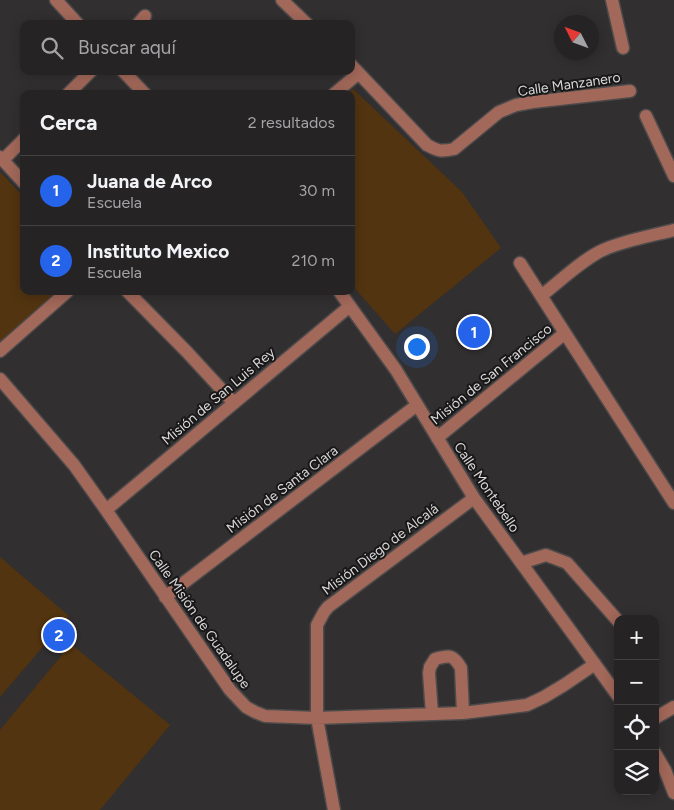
<!DOCTYPE html>
<html lang="es">
<head>
<meta charset="utf-8">
<style>
	body { margin:0; font-family:Figtree,sans-serif; background:#322f31; color:#f1f3f6 }
	.controls { position:absolute; right:15px; bottom:15px; display:grid; overflow:hidden; border-radius:10px; box-shadow:0 2px 12px #0003 }
	.controls button { width:45px; height:45px; display:grid; place-items:center; padding:0; border:0; border-bottom:1px solid #424041; background:#262324; color:#f1f3f6; font:25px sans-serif }
	.compass { position:absolute; left:554px; top:15px; width:45px; height:45px; border-radius:50%; background:#262324; box-shadow:0 2px 12px #0003; rotate:312deg }
	.you { position:absolute; left:416px; top:346px; width:18px; height:18px; margin:-12px; border:4px solid #fff; border-radius:50%; background:#1a73e8; box-shadow:0 0 0 8px #1a73e833 }
	.badge { display:grid; place-items:center; width:32px; height:32px; border-radius:50%; background:#2563eb; color:#fff; font-size:16px; font-weight:700 }
	.pin { position:absolute; translate:-50% -50%; border:2px solid #fff; box-shadow:0 1px 5px #0006 }
	.list { margin:0; padding:0; list-style:none }
	h2 { display:flex; justify-content:space-between; align-items:center; height:65px; margin:0; padding:0 20px; font-size:21px }
	h2 small { font-size:16px; font-weight:400; color:#a4a4a6 }
	.list li { display:grid; grid-template-columns:32px 1fr auto; gap:15px; align-items:center; box-sizing:border-box; height:70px; padding:0 20px; border-top:1px solid #424041 }
	.list b { display:block; font-size:19px; white-space:nowrap }
	.list p { margin:0; font-size:16px; white-space:nowrap; color:#a4a4a6 }
	.list em { font-size:16px; font-style:normal; color:#a4a4a6 }
	.icon { flex:none; width:28px; height:28px; fill:none; stroke:currentColor; stroke-width:2; stroke-linecap:round; stroke-linejoin:round }
	.map { position:relative; flex:none; width:674px; height:810px; overflow:hidden }
	.search { position:absolute; background:#262324; box-shadow:0 2px 12px #0003; left:20px; top:20px; width:335px; height:55px; display:flex; align-items:center; gap:12px; box-sizing:border-box; padding:0 18px; border-radius:10px; color:#a4a4a6; font-size:19px }
	.panel { position:absolute; background:#262324; box-shadow:0 2px 12px #0003; left:20px; top:90px; width:335px; height:205px; border-radius:10px }
	.map>svg:first-child { display:block }
</style>
</head>
<body>
<div class="map">
<svg width="674" height="810" viewBox="0 0 674 810">
	<rect width="100%" height="100%" fill="#322f30"/>
	<!-- green -->
	<path fill="#523410" d="M353 89 462 192 501 248 395 334 351 284V94H348Z
		M0 172 24 197V291H58L0 343Z
		M0 557 69 616 0 697Z
		M71 644 170 725 100 810H0V730Z"/>
	<g fill="none" stroke-linecap="round" stroke-linejoin="round">
		<defs>
			<path id="minor" d="M56 0 78 24
				M282 0 307 24
				M612 0 623 48
				M138 24 145 16
				M351 65 427 145C438 151 441 152 454 149L499 112 516 105 533 102 630 91
				M123 71 145 94
				M68 94 91 71
				M334 94 359 73
				M646 116 674 176
				M0 157 24 183
				M3 160 24 139
				M520 263 674 503
				M127 291 187 352 234 403
				M339 291 396 370 474 498 618 696
				M541 296C559 282 583 259 603 250 625 240 651 236 674 230
				M0 351 68 291
				M0 379 74 465 106 510 230 690 246 707 255 712 265 716 317 718 463 713 527 705 544 697 564 685 595 664
				M437 438 565 333
				M106 510 350 306
				M521 563 546 555 567 563 618 621
				M165 597 417 405
				M432 714 429 673 430 667 435 659C449 655 453 654 461 668L463 713
				M655 718 674 707
				M655 753 665 770 674 793
				M334 810 317 718V625L324 612 328 607 474 498"/>
		</defs>
		<!-- minor casing -->
		<use href="#minor" stroke="#4d4a4b" stroke-width="15"/>
		<!-- minor -->
		<use href="#minor" stroke="#a26859" stroke-width="12"/>
	</g>
	<g text-anchor="middle" stroke-width="4" stroke-linejoin="round" paint-order="stroke">
		<!-- street labels -->
		<g font-size="14" fill="#d9d7d7" stroke="#191818">
			<text transform="translate(569 84) rotate(-8)" y="5">Calle Manzanero</text>
			<text transform="translate(491 374) rotate(-39)" y="5">Misión de San Francisco</text>
			<text transform="translate(218 396) rotate(-40)" y="5">Misión de San Luis Rey</text>
			<text transform="translate(487 487) rotate(56)" y="5">Calle Montebello</text>
			<text transform="translate(282 489) rotate(-37)" y="5">Misión de Santa Clara</text>
			<text transform="translate(380 549) rotate(-37)" y="5">Misión Diego de Alcalá</text>
			<text transform="translate(200 619) rotate(55)" y="5">Calle Misión de Guadalupe</text>
		</g>
	</g>
</svg>
<div class="controls">
<button>+</button>
<button>−</button>
<button><svg class="icon" aria-label="locate" viewBox="0 0 24 24"><circle cx="12" cy="12" r="6"/><path d="M12 2v4M12 18v4M2 12h4M18 12h4"/></svg></button>
<button><svg class="icon" aria-label="layers" viewBox="0 0 24 24"><path d="M12 4l9 5-9 5-9-5zM3 14l9 5 9-5"/></svg></button>
</div>
<svg class="compass" viewBox="-18 -18 36 36"><path d="M0-13l5 13h-10z" fill="#e53935"/><path d="M0 13l5-13h-10z" fill="#a4a4a6"/></svg>
<div class="you"></div>
<div class="pin badge" style="left:474px;top:332px">1</div>
<div class="pin badge" style="left:59px;top:635px">2</div>
<div class="search"><svg class="icon" aria-label="search" viewBox="0 0 24 24"><circle cx="10" cy="10" r="6"/><path d="M15 15l6 6"/></svg>Buscar aquí</div>
<section class="panel">
<h2>Cerca<small>2 resultados</small></h2>
<ul class="list">
<li><span class="badge">1</span><div><b>Juana de Arco</b><p>Escuela</p></div><em>30 m</em></li>
<li><span class="badge">2</span><div><b>Instituto Mexico</b><p>Escuela</p></div><em>210 m</em></li>
</ul>
</section>
</div>
</body>
</html>
